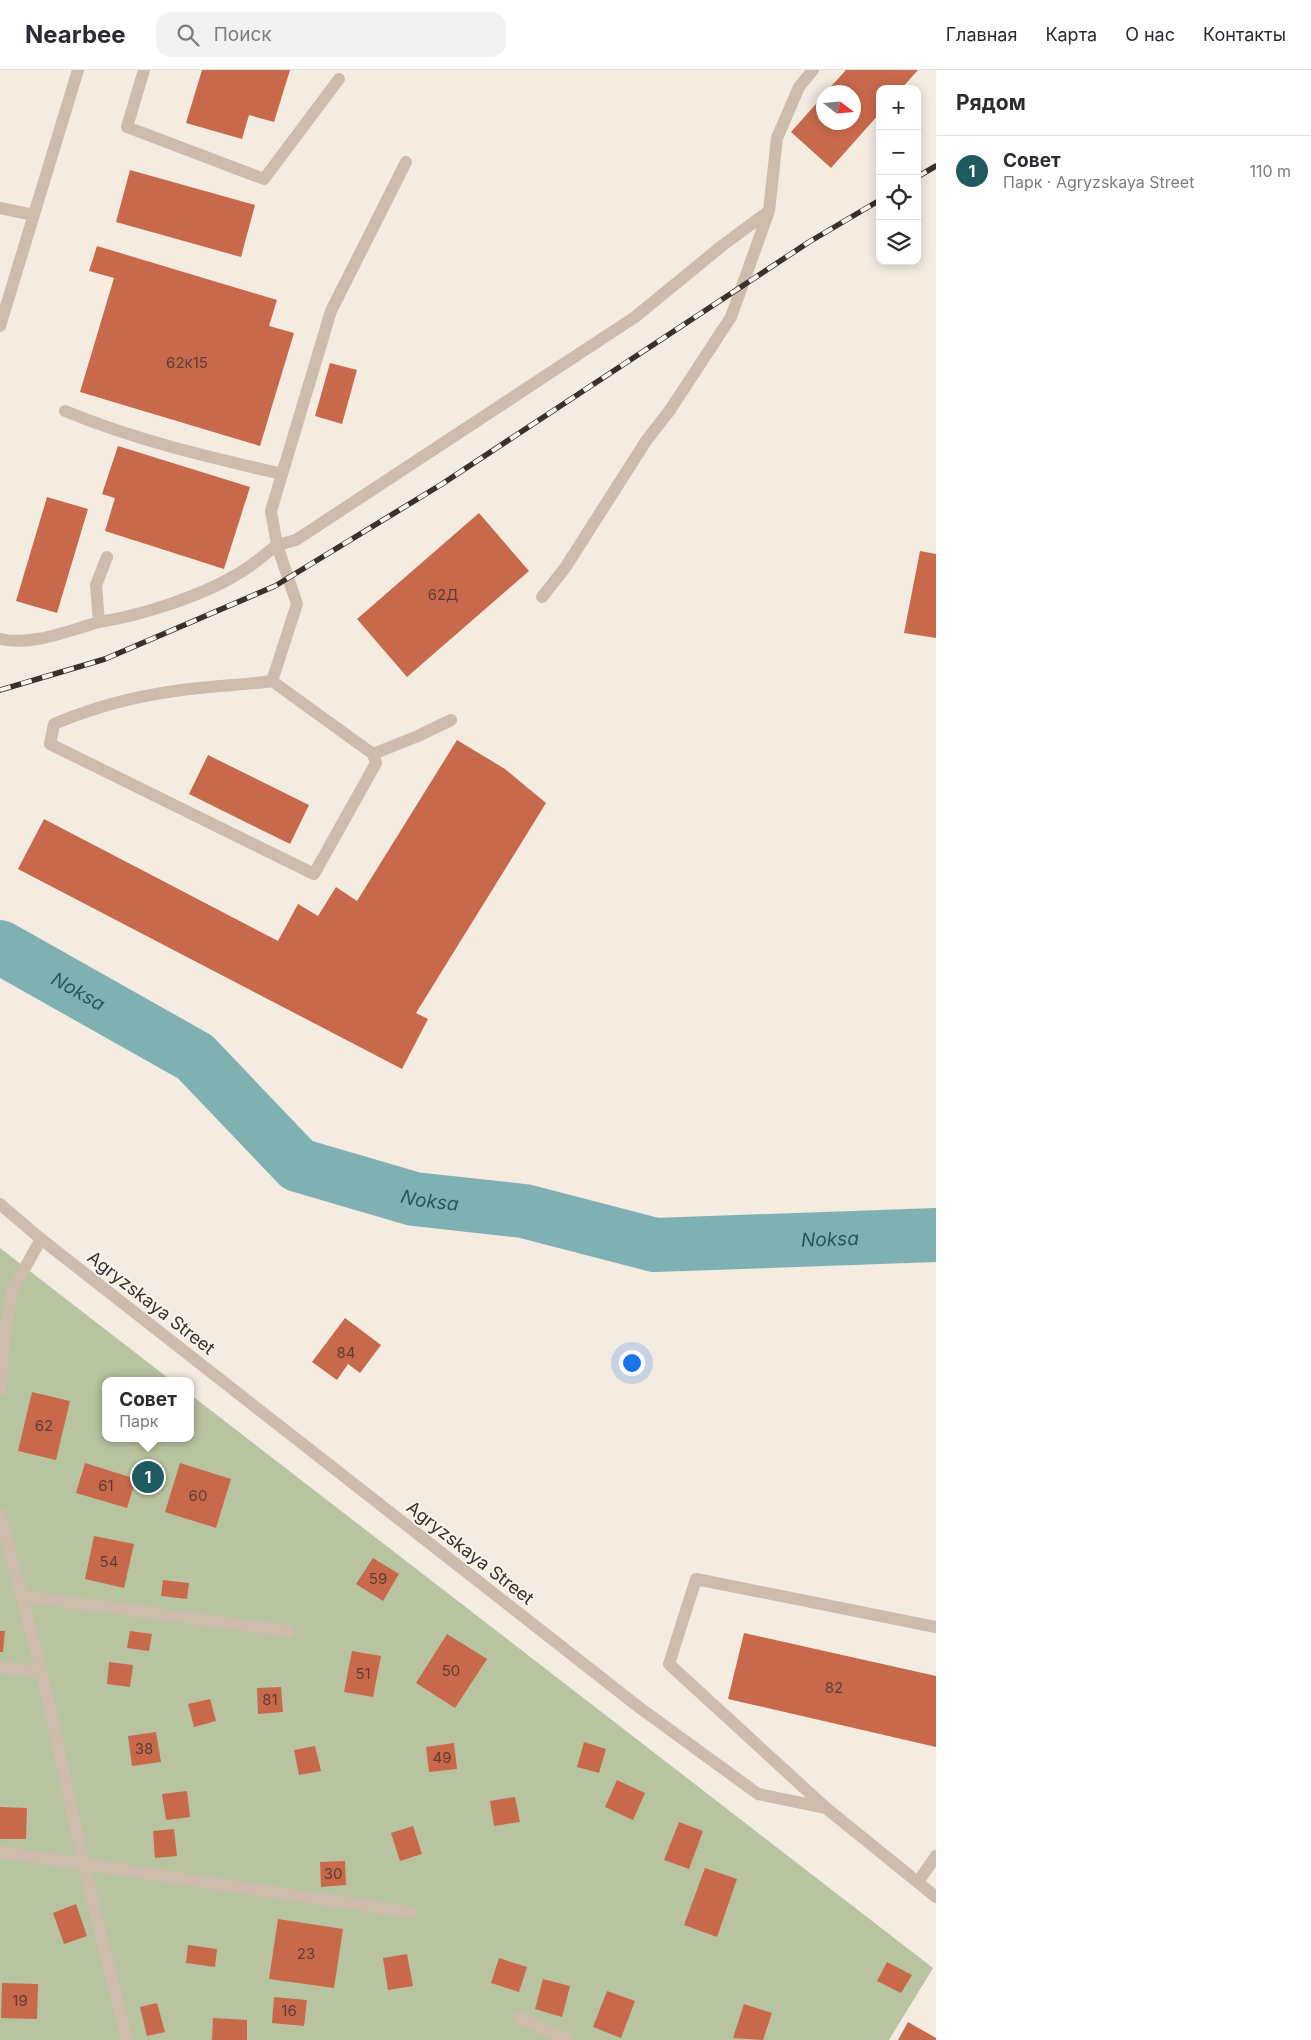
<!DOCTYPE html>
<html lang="ru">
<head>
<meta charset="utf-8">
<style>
	body { margin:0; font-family:Inter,sans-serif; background:#f2f2f3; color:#2b2b33 }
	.controls { position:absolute; right:15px; top:15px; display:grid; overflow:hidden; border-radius:10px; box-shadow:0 2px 12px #0003 }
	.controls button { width:45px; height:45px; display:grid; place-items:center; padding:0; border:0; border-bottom:1px solid #e1e1e2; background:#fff; color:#2b2b33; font:25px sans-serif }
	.compass { position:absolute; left:816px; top:15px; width:45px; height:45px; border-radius:50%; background:#fff; box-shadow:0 2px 12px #0003; rotate:106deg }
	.you { position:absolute; left:631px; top:1292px; width:18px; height:18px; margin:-12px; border:4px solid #fff; border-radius:50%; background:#1a73e8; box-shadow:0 0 0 8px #1a73e833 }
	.badge { display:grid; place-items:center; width:32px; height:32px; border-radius:50%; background:#1f5a5e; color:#fff; font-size:16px; font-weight:700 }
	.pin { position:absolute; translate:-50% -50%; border:2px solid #fff; box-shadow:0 1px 5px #0006 }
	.popup { position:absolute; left:102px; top:1307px; width:92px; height:65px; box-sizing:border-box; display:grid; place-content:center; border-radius:10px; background:#fff; filter:drop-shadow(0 1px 4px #0005); font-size:16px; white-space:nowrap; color:#7c7c81 }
	.popup b { font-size:19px; color:#2b2b33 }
	.popup::after { content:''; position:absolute; left:50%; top:100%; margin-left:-10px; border:10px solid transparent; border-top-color:#fff }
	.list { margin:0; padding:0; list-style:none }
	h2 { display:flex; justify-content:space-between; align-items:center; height:65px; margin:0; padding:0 20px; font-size:21px }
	h2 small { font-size:16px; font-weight:400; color:#7c7c81 }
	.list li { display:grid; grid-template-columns:32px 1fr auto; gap:15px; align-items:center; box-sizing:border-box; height:70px; padding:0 20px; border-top:1px solid #e1e1e2 }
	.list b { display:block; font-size:19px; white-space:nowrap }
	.list p { margin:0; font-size:16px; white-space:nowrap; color:#7c7c81 }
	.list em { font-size:16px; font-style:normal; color:#7c7c81 }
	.icon { flex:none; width:28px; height:28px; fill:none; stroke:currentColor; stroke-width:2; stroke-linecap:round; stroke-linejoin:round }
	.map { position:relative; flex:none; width:936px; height:1970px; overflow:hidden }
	header { display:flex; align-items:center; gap:30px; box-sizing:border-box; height:70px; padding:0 25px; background:#fff; border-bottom:1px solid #e1e1e2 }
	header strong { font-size:24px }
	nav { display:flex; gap:28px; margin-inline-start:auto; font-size:18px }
	.search { width:350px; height:45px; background:#f2f2f3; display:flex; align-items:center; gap:12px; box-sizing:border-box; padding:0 18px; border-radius:15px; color:#7c7c81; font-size:19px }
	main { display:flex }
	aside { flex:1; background:#fff }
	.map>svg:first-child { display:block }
</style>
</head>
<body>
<header>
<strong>Nearbee</strong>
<div class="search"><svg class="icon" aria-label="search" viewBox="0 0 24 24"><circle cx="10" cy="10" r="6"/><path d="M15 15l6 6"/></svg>Поиск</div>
<nav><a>Главная</a><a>Карта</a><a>О нас</a><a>Контакты</a></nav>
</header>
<main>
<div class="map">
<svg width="936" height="1970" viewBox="0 0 936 1970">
	<rect width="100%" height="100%" fill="#f4ebe1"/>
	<!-- green -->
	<path fill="#b8c4a0" d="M0 1178 172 1311H106V1368H190L191 1325 933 1898 889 1970H0Z"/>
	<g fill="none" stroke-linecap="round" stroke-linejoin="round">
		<!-- river -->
		<path stroke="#7fb0b2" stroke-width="54" id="s1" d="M0 877 195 987 298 1095 414 1129 524 1141 655 1175 936 1165"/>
	</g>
	<!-- building -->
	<path fill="#c8694b" d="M202 0H290L274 52 249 45 242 69 186 53Z
		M846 0H918L901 19H880V43L831 98 791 62 824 25V52H854V22H826Z
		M130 100 255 135 241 187 116 152Z
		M97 176 277 230 269 256 294 263 260 376 80 322 114 208 89 201Z
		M330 293 357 300 342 354 315 346Z
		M118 376 250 417 224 499 105 461 115 428 102 424Z
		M47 427 88 439 57 543 16 531Z
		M479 443 529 501 407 607 357 549Z
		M920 481 936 484V568L904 563Z
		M457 670 505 699 546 733 416 943 428 949 402 999 18 799 44 749 278 871 298 834 318 846 336 817 357 831Z
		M208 685 309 735 290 774 189 724Z
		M345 1248 381 1275 360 1303 348 1294 337 1310 312 1292Z
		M32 1322 70 1331 56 1390 18 1381Z
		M85 1393 136 1409 127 1438 76 1423Z
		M180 1393 231 1409 216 1458 165 1442Z
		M94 1466 134 1474 124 1518 85 1509Z
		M373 1488 399 1504 383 1531 356 1514Z
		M163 1510 189 1513 187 1529 161 1526Z
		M0 1561H5L3 1582H0Z
		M130 1561 152 1564 149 1581 127 1578Z
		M744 1563 936 1606V1677L728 1629Z
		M447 1564 487 1589 455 1638 416 1613Z
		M352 1581 381 1586 373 1627 344 1622Z
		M109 1592 133 1595 130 1617 107 1614Z
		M281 1617 283 1642 258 1644 257 1618Z
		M210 1629 216 1651 194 1657 188 1634Z
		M156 1662 161 1692 132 1696 128 1666Z
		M584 1672 606 1679 599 1703 577 1697Z
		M454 1673 457 1699 429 1702 426 1677Z
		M315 1676 321 1701 299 1705 294 1680Z
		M617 1710 645 1723 633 1750 605 1737Z
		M187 1721 190 1747 166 1750 162 1724Z
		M515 1727 520 1752 494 1756 490 1731Z
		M0 1737 27 1738 26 1769H0Z
		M679 1752 703 1761 689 1799 664 1790Z
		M413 1756 422 1784 400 1791 391 1763Z
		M174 1759 177 1786 155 1788 153 1761Z
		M345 1791 346 1815 321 1817 320 1792Z
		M705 1798 737 1809 717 1867 684 1855Z
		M76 1834 87 1866 64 1874 53 1843Z
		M278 1849 343 1859 334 1918 269 1909Z
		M188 1875 217 1879 215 1897 186 1893Z
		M407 1884 413 1916 388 1920 383 1888Z
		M499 1888 527 1897 519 1922 491 1913Z
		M887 1892 912 1905 901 1923 877 1911Z
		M543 1909 570 1916 562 1947 535 1939Z
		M2 1913 38 1914 37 1949 1 1948Z
		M607 1921 635 1931 621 1968 593 1957Z
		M274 1927 307 1930 304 1956 272 1953Z
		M157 1933 165 1962 147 1966 140 1937Z
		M744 1934 772 1943 763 1970 733 1968Z
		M213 1948 247 1950V1970H212Z
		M908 1952 936 1968V1970H898Z"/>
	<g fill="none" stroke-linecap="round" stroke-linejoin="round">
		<!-- lane -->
		<path stroke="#cdbbac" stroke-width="12" d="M144 0 127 57 264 109 339 9
			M406 92 331 241 271 441 277 475 296 470 635 247 723 175 769 141 777 68 799 17 813 0
			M0 138 34 145
			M0 256 78 0
			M65 341C135 370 208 387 282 404
			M107 487 96 515 99 552C140 546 201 526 236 505 251 497 264 485 277 475L297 534 272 611 373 684 376 693 314 804 50 674 54 654C101 634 148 623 199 618 223 615 248 615 272 611
			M542 527 565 498 646 371 670 340 731 247 769 141
			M0 569C33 576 67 561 99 552
			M373 684 418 666 451 650
			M0 1320 5 1261 12 1221 41 1169
			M0 1444 42 1603 84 1795 127 1970
			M23 1526 288 1561
			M0 1597 42 1603
			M826 1738 669 1594 696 1509 936 1557
			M0 1782 410 1842
			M918 1812 936 1786
			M520 1948 567 1970"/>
		<!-- street -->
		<path stroke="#cdbbac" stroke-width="12" d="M0 1134 41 1169 640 1638 758 1724 826 1738 936 1827"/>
		<defs>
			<path id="rail" d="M917 107 936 96
				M0 620 105 589 275 516 442 414 809 172 880 130"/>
		</defs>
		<!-- rail casing -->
		<use href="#rail" stroke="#3b302b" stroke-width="5.5"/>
		<!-- rail -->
		<use href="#rail" stroke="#fbf5ee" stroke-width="4" stroke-dasharray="11" stroke-linecap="butt"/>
	</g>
	<g text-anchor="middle" stroke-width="4" stroke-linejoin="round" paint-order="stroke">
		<!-- number labels -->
		<g font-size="15" fill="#5e3e33">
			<text x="187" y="298">62к15</text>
			<text x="443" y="530">62Д</text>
			<text x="346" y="1288">84</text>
			<text x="44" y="1361">62</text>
			<text x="106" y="1421">61</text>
			<text x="198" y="1431">60</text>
			<text x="109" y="1497">54</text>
			<text x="378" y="1514">59</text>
			<text x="451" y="1606">50</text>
			<text x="363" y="1609">51</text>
			<text x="834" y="1623">82</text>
			<text x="270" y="1635">81</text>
			<text x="144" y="1684">38</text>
			<text x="442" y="1693">49</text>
			<text x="333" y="1809">30</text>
			<text x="306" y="1889">23</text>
			<text x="20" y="1936">19</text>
			<text x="289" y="1946">16</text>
		</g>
		<!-- street labels -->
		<g font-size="18" fill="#3b302b" stroke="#fbf5ee">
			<text transform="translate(151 1233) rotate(38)" y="6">Agryzskaya Street</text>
			<text transform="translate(470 1483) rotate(38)" y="6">Agryzskaya Street</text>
		</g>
		<!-- water labels -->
		<g font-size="19" font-style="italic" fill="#1f5a5e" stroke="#fbf5ee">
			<text dy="7" stroke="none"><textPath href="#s1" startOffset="90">Noksa</textPath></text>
			<text dy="7" stroke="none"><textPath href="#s1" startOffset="510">Noksa</textPath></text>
			<text dy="7" stroke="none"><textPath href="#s1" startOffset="915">Noksa</textPath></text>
		</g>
	</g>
</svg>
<div class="controls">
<button>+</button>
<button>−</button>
<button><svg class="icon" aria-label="locate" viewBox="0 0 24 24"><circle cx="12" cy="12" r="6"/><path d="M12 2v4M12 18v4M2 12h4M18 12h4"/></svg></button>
<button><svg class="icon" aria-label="layers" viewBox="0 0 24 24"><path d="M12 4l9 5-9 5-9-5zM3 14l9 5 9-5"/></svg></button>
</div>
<svg class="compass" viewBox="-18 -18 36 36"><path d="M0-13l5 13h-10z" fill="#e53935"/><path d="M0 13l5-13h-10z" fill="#7c7c81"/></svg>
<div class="you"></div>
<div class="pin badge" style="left:148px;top:1407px">1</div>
<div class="popup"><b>Совет</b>Парк</div>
</div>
<aside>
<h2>Рядом<small></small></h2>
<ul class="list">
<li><span class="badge">1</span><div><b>Совет</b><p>Парк · Agryzskaya Street</p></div><em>110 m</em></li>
</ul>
</aside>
</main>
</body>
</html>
